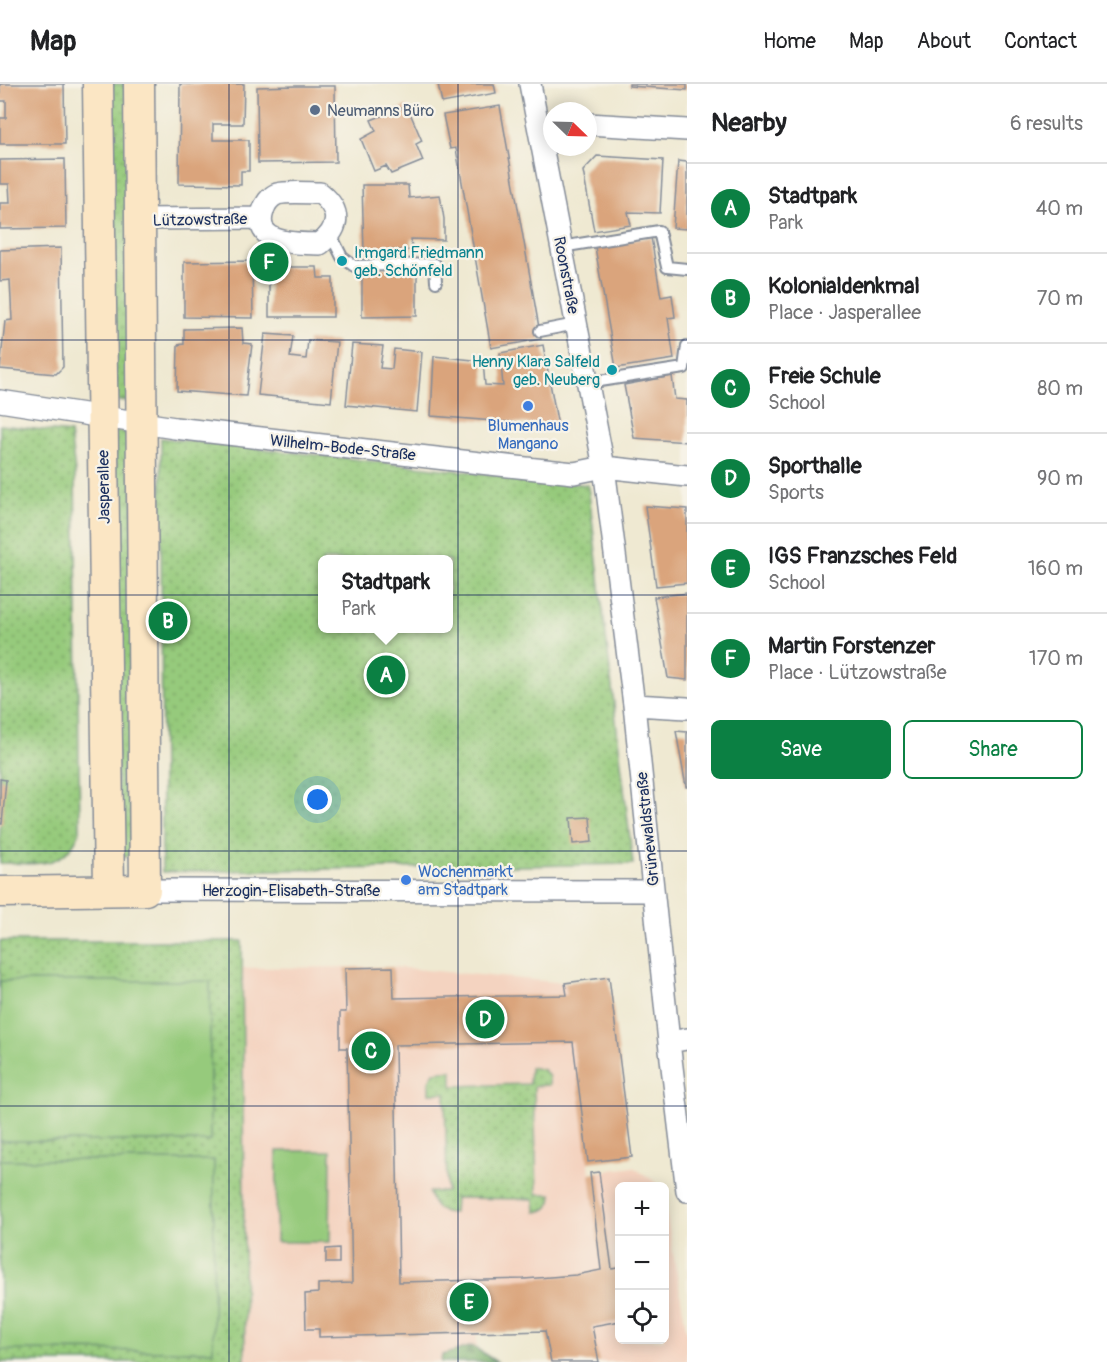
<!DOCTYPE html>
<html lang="en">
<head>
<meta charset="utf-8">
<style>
	body { margin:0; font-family:Pangolin,sans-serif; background:#f6f6f6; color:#202124 }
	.controls { position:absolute; right:18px; bottom:18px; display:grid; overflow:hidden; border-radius:9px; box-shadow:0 3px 15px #0003 }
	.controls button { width:54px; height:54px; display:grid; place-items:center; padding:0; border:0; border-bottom:2px solid #e0e0e0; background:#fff; color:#202124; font:30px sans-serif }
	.compass { position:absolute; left:543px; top:18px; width:54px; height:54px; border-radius:50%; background:#fff; box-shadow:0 3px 15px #0003; rotate:113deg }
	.you { position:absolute; left:318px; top:716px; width:21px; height:21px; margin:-15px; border:4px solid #fff; border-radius:50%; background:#1a73e8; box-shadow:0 0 0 9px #1a73e833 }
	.badge { display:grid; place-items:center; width:39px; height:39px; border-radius:50%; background:#0b8043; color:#fff; font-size:20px; font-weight:700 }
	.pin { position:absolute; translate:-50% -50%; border:3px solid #fff; box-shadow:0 2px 6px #0006 }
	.popup { position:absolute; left:318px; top:471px; width:135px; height:78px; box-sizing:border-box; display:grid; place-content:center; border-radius:9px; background:#fff; filter:drop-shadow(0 2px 4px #0005); font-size:20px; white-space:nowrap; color:#757577 }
	.popup b { font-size:22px; color:#202124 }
	.popup::after { content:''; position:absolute; left:50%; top:100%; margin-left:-12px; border:12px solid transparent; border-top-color:#fff }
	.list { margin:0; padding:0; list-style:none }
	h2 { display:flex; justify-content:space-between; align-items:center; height:78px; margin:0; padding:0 24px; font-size:26px }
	h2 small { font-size:20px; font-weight:400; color:#757577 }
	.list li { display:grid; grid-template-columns:39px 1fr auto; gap:18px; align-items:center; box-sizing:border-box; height:90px; padding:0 24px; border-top:2px solid #e0e0e0 }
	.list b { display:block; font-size:22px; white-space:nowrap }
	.list p { margin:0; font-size:20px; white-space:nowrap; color:#757577 }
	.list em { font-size:20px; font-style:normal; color:#757577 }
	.actions { display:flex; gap:12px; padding:18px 24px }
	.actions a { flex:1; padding:14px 0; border:2px solid #0b8043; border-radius:9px; text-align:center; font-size:21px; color:#0b8043 }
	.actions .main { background:#0b8043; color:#fff }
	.icon { flex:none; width:33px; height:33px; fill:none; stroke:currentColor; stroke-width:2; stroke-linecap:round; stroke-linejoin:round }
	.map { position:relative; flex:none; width:687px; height:1278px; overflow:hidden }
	header { display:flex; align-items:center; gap:36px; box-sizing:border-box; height:84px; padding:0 30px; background:#fff; border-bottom:2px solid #e0e0e0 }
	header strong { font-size:28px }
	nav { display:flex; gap:33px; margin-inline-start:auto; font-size:21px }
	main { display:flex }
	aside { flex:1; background:#fff }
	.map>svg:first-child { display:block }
</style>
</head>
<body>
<header>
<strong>Map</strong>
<nav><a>Home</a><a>Map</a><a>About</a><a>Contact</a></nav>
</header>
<main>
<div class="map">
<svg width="687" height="1278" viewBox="0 0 687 1278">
	<defs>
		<pattern id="grass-dots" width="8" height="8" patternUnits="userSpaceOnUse" patternTransform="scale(1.5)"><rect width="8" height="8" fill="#96ca7b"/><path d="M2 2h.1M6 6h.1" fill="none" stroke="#7aa468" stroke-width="1.8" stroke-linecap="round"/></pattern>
		<pattern id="forest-firs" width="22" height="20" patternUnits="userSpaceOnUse" patternTransform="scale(1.5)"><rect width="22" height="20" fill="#78ae6b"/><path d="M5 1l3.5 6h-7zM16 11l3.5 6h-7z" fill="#628e5b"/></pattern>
	</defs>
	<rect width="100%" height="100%" fill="#f7f3e8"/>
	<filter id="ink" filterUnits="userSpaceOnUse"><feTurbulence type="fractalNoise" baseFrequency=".0167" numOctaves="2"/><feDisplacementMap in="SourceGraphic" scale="12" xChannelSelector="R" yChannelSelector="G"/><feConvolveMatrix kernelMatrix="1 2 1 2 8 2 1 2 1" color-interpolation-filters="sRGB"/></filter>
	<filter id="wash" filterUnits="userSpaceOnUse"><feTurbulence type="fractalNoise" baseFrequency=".008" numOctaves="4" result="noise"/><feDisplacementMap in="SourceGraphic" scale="24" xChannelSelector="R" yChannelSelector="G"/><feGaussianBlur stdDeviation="1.35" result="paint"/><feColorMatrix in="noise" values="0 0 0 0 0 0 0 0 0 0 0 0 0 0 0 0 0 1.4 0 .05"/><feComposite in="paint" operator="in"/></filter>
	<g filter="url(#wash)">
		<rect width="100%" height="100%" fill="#efe9d2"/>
		<!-- built -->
		<path fill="#f4d3c0" d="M393 883 565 899 567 911 439 913 573 958 590 1089 633 1083 657 1099 659 1102H620L619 1194 617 1184 576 1191 524 1195 399 1198 396 1050 349 1051 352 1199 318 1200V1209L305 1210 306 1245H319V1253L477 1250 476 1278H245L242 884Z
			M665 1123 687 1250V1278H599L592 1242 619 1237 620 1256H664Z"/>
		<!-- grass -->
		<path fill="url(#grass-dots)" stroke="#587c6c" stroke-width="1.5" fill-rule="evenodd" d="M105 0H132L135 318 109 316Z
			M0 341 70 349 75 388 80 747C65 787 35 779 0 779Z
			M114 347 132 349 137 772 118 773Z
			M161 354 588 401 633 780 162 788ZM323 476H449V544H323Z
			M0 857H242L245 1278H0Z
			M530 983 544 986 549 993V1001L534 1002 537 1110H552C552 1122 547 1127 535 1128L534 1115 455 1114 454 1129C438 1129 433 1123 429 1108H447L445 1009H429V997L434 988 452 986V1002L529 1000Z"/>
		<!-- forest -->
		<path fill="url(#forest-firs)" stroke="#4a6e64" stroke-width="1.5" d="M472 1262 497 1278H441L442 1271Z"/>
		<!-- pitch -->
		<path fill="#96ca7b" stroke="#587c6c" stroke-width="1.5" d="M0 897H210V1057H0Z
			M277 1067H331L330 1158H276Z
			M0 1076H214L213 1267 0 1266Z"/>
		<g id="blocks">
			<!-- building -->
			<path fill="#daa47b" d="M0 0H64L65 60H0V34H6V17H0Z
				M180 0H244L243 40H213V56H249V87H241V101L179 100Z
				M438 0H494L496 9 442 19Z
				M629 0H687V6L629 2Z
				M297 2H335L336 78 258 79 257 3Z
				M407 22 422 57 416 60 423 77 391 90 386 82 374 87 361 55 376 47 371 36Z
				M500 22 541 255 491 264 456 64 450 65 443 31Z
				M597 72 663 76 660 129 628 128 631 141 594 147 583 87Z
				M65 75 66 144 0 145V119H10L9 100H0V76Z
				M678 77 687 78V145L673 144Z
				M362 101H408L409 114 440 111 444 135V156L411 155 412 166 364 167Z
				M651 153 661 213 672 211 675 233 668 234 674 275 616 284 595 163Z
				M61 164 63 283 56 290 0 285 5 237 12 236 10 196 0 197V166Z
				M252 177 253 234 184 233V178Z
				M269 183H317L318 194H333V233H269Z
				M362 184H417V232L362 233Z
				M242 244 243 259 252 260 246 312 177 307 178 261 184 260V245Z
				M265 250 293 252 290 273 306 275 308 256 337 258 331 318 258 311Z
				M352 260 383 262 380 284 392 285 394 265 422 268 417 328 346 321Z
				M543 261 558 342 431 332 434 272 483 277 485 301 503 302 500 269Z
				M672 292 675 315 687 316V358L634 354 624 301Z
				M645 422 687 425V499L656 502Z
				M687 509V596L668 594 654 513Z
				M676 647 687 648V703H686Z
				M0 695 6 696 2 740H0Z
				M590 733 592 758 573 760 571 734Z
				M393 883 394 914 567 911 565 899 609 893 632 1073 588 1078 573 958 395 961 399 1198 524 1195 576 1191 601 1186 590 1089 599 1088 612 1185 618 1184 620 1194V1237L592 1242 599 1278H551L545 1247 319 1253V1245H306L305 1210 318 1209V1200L352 1199 347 964H340V928H346L345 884Z
				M339 1164V1179H326V1165Z"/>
		</g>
	</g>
	<g filter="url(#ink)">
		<use href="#blocks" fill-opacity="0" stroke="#858c98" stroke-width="1.5"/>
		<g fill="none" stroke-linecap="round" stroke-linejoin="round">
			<defs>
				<path id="lane" d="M331 151 342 173 354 182 435 180 436 198
					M561 163 659 147 667 183 687 185
					M540 247 576 240
					M587 299 684 284 687 262"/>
				<path id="street" d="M530 0 604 383 634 621 669 958 687 1107
					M588 40 687 46
					M320 109C341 126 341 143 320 160 299 159 252 162 263 127 265 120 270 113 277 110 287 107 309 109 320 109Z
					M140 135 261 134
					M0 317 175 344 480 379 574 389 604 383 687 392
					M634 621 687 624
					M145 806 653 807
					M669 958 687 955"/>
				<path id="secondary" d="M98 0 109 806
					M0 808 145 806 139 0"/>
			</defs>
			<!-- lane casing -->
			<use href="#lane" stroke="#858c98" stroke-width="14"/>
			<!-- street casing -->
			<use href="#street" stroke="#858c98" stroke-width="24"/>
			<!-- secondary casing -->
			<use href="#secondary" stroke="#858c98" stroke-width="33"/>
			<!-- lane -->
			<use href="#lane" stroke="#fff" stroke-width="10"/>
			<!-- street -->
			<use href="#street" stroke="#fff" stroke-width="21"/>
			<!-- secondary -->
			<use href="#secondary" stroke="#fbe6c4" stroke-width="30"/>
		</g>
	</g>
	<!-- grid -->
	<path fill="none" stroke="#1b2f5e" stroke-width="1.5" stroke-opacity="0.55" d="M229 0V1278M458 0V1278M0 256H687M0 511H687M0 767H687M0 1022H687"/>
	<!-- markers -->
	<circle fill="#5c6f8a" stroke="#f7f3e8" stroke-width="2" cx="315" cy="26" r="6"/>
	<g fill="#0f9aa8" stroke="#f7f3e8" stroke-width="2">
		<circle cx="342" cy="177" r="6"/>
		<circle cx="612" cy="286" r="6"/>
	</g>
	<g fill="#3f7fe0" stroke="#f7f3e8" stroke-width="2">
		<circle cx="528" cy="322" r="6"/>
		<circle cx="406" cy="796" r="6"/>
	</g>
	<g text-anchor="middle" stroke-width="4.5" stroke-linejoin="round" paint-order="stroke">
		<!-- service labels -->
		<g font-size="16" fill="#4e5e75" stroke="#f7f3e8" text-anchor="start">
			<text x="327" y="32">Neumanns Büro</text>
		</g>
		<!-- street labels -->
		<g font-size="16" fill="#1b2f5e" stroke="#f7f3e8">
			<text transform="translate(200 135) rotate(-1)" y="6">Lützowstraße</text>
			<text transform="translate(567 191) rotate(79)" y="6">Roonstraße</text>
			<text transform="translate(343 363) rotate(6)" y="6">Wilhelm-Bode-Straße</text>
			<text transform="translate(103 403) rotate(-91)" y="6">Jasperallee</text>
			<text transform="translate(647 745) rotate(-96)" y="6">Grünewaldstraße</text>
			<text x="291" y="812">Herzogin-Elisabeth-Straße</text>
		</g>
		<!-- culture labels -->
		<g font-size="16" fill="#0d838f" stroke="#f7f3e8" text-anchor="start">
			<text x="354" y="174">Irmgard Friedmann<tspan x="354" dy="18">geb. Schönfeld</tspan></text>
			<text x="600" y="283" text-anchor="end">Henny Klara Salfeld<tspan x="600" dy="18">geb. Neuberg</tspan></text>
		</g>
		<!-- shop labels -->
		<g font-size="16" fill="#366cbe" stroke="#f7f3e8">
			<text x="528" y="347">Blumenhaus<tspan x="528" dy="18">Mangano</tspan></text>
			<text x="418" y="793" text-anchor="start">Wochenmarkt<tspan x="418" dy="18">am Stadtpark</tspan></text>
		</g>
	</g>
</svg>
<div class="controls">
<button>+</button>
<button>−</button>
<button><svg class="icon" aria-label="locate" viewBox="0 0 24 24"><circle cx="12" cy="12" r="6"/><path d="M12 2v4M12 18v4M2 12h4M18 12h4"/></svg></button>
</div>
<svg class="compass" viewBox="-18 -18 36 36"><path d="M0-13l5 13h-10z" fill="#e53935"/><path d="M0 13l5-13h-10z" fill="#757577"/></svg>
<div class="you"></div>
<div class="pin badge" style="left:386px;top:591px">A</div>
<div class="popup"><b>Stadtpark</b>Park</div>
<div class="pin badge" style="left:168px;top:537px">B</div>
<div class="pin badge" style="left:371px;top:967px">C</div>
<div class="pin badge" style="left:485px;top:935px">D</div>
<div class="pin badge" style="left:469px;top:1218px">E</div>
<div class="pin badge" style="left:269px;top:178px">F</div>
</div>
<aside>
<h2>Nearby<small>6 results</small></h2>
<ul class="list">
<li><span class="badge">A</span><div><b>Stadtpark</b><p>Park</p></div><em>40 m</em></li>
<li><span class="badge">B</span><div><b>Kolonialdenkmal</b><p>Place · Jasperallee</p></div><em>70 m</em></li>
<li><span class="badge">C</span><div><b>Freie Schule</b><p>School</p></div><em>80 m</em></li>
<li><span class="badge">D</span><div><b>Sporthalle</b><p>Sports</p></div><em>90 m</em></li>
<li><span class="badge">E</span><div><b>IGS Franzsches Feld</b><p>School</p></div><em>160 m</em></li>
<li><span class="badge">F</span><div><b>Martin Forstenzer</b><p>Place · Lützowstraße</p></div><em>170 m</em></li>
</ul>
<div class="actions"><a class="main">Save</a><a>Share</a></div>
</aside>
</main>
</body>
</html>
